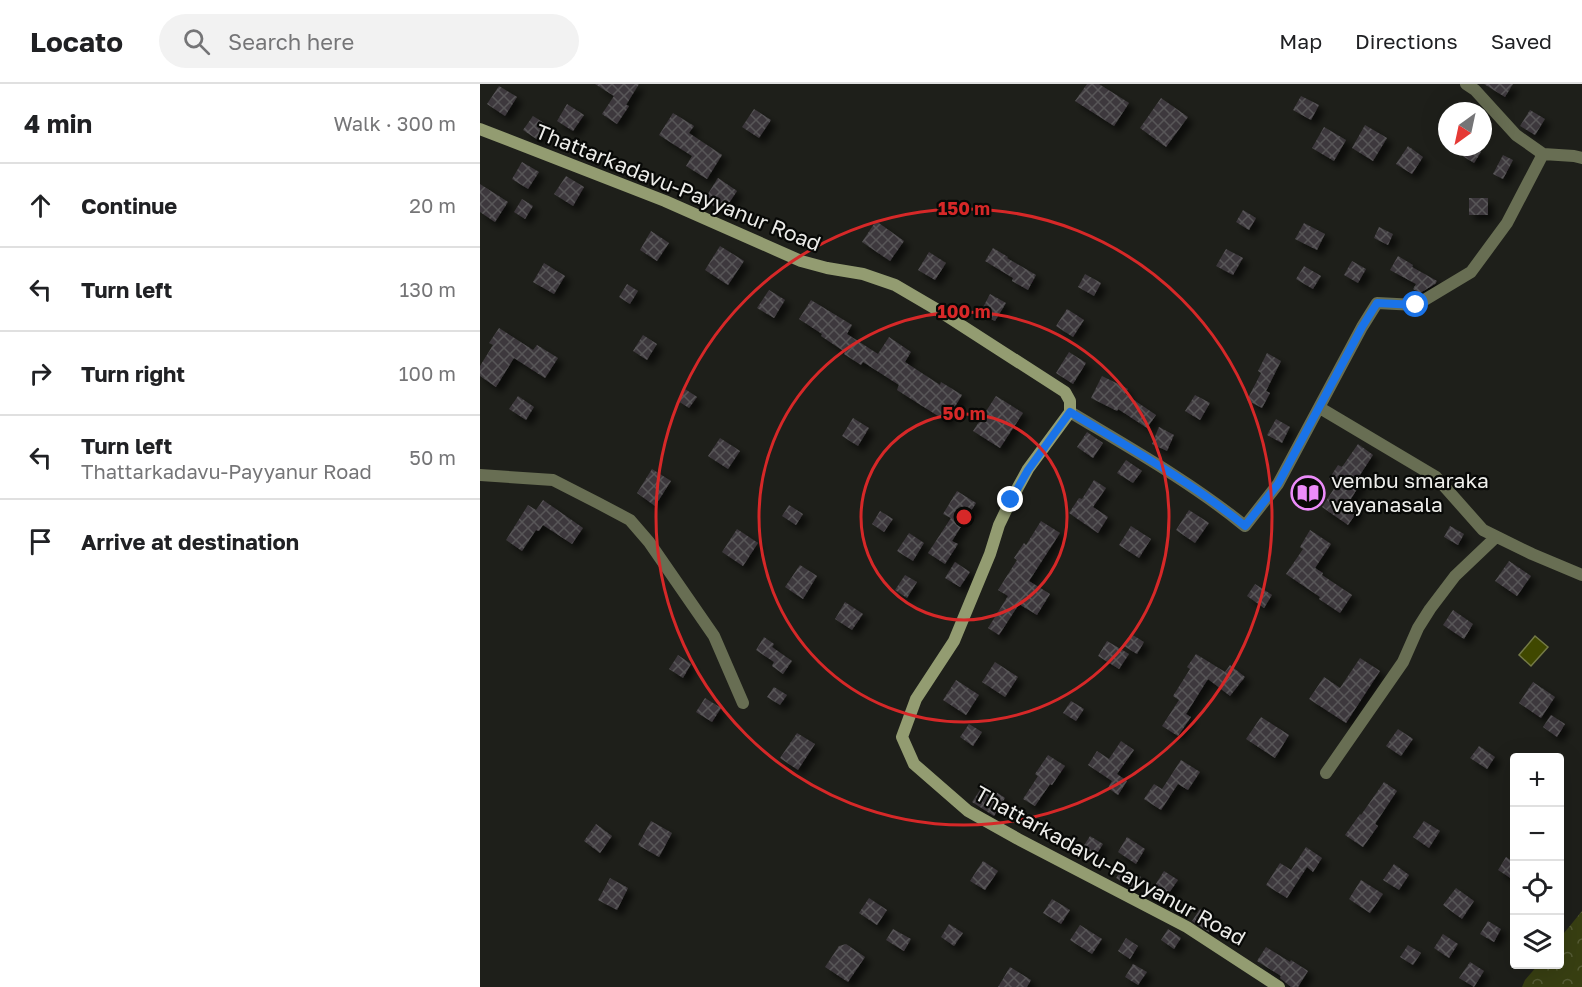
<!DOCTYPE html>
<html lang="en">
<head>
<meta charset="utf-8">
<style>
	body { margin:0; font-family:"Golos Text",sans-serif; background:#f2f2f2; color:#202124 }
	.controls { position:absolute; right:18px; bottom:18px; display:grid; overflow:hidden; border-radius:6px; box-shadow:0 6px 24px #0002 }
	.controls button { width:54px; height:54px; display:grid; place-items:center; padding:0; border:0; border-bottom:2px solid #e0e0e0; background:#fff; color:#202124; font:30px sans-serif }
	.compass { position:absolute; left:958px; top:18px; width:54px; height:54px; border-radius:50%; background:#fff; box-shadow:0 6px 24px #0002; rotate:213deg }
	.stop { position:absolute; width:18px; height:18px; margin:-14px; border:4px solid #1a73e8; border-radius:50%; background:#fff }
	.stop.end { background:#1a73e8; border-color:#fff; box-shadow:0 2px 6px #0008 }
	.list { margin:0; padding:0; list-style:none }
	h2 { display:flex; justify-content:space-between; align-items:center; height:78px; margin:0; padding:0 24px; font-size:26px }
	h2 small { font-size:20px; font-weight:400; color:#757577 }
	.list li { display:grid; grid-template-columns:39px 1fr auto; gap:18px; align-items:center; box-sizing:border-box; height:84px; padding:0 24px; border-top:2px solid #e0e0e0 }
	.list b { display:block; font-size:22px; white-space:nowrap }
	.list p { margin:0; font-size:20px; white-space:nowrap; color:#757577 }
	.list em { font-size:20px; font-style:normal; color:#757577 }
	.icon { flex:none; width:33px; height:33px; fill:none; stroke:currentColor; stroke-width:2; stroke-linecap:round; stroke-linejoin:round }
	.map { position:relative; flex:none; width:1102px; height:903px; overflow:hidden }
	header { display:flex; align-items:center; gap:36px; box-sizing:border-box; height:84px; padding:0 30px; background:#fff; border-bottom:2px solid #e0e0e0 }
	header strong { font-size:28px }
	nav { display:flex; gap:33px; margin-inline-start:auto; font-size:21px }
	.search { width:420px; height:54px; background:#f2f2f2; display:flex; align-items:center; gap:15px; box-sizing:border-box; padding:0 21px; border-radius:33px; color:#757577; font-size:22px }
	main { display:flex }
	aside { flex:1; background:#fff }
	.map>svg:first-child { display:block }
</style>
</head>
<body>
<header>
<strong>Locato</strong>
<div class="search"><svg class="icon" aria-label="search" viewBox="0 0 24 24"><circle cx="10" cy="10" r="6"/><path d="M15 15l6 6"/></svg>Search here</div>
<nav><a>Map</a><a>Directions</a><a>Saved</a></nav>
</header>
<main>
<aside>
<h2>4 min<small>Walk · 300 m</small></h2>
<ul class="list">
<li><svg class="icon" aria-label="ahead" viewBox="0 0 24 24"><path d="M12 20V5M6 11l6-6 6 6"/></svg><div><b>Continue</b></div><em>20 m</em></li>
<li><svg class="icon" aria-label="left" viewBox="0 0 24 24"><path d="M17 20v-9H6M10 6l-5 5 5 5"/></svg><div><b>Turn left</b></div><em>130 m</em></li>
<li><svg class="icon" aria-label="right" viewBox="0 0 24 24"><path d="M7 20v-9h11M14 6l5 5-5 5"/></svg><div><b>Turn right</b></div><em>100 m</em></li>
<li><svg class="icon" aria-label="left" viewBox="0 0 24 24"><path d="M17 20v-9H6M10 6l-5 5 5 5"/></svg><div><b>Turn left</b><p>Thattarkadavu-Payyanur Road</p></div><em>50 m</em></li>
<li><svg class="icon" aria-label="arrive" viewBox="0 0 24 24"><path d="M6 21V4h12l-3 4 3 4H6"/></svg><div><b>Arrive at destination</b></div></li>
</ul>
</aside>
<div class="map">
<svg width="1102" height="903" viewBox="0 0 1102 903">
	<defs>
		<pattern id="forest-crowns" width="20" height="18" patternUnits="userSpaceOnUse" patternTransform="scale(1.5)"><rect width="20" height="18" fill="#383f12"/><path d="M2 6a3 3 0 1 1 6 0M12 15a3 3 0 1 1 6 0" fill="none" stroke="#555b35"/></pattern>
		<pattern id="building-cross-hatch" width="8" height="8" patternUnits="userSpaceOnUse" patternTransform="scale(1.5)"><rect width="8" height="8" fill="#3d393d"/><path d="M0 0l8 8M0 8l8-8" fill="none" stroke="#595659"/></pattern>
		<filter id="shadow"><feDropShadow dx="5.5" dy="5.5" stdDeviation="3" flood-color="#0009"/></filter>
	</defs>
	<rect width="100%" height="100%" fill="#1e1f1a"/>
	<!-- forest -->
	<path fill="url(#forest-crowns)" d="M1102 827V903H1042L1045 896 1058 881 1080 880V854Z"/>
	<!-- water -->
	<path fill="#404800" stroke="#747a46" stroke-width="1.5" d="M1055 552 1068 563 1051 582 1039 571Z"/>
	<!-- building -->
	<path fill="url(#building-cross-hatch)" filter="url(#shadow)" d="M115 0H159L146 21 149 22 137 40 122 30 134 12Z
		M607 0H619L649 19 634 42 595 17Z
		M1004 0H1033L1025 13Z
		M19 2 37 13 25 32 7 20Z
		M821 12 839 21 831 36 813 26Z
		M681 14 708 33 686 63 660 44Z
		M87 20 104 31 93 47 77 37Z
		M274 25 291 36 279 54 262 43Z
		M1050 26 1065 35 1055 51 1040 42Z
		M193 29 214 42 209 49 242 71 227 95 206 82 212 72 179 51Z
		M53 32 67 41 58 56 43 46Z
		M885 41 907 54 893 77 872 64Z
		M844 43 866 56 854 77 832 64Z
		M928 62 943 73 932 90 916 80Z
		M986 63H993L1001 68 994 79 981 71Z
		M1023 71 1033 76 1023 95 1013 90Z
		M42 78 59 88 48 105 32 95Z
		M86 92 104 103 93 122 74 110Z
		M238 94 257 107 243 128 224 116Z
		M0 100 28 118 15 138 0 128Z
		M989 114H1008V131H989Z
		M42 115 53 122 45 135 34 128Z
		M763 126 776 134 769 146 756 138Z
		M396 137 424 157 410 177 382 158Z
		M824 139 845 150 837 166 815 155Z
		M899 143 913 150 908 161 894 154Z
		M171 147 189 159 177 177 160 166Z
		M240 162 264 177 248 201 225 186Z
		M513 164 528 173 527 174 556 191 548 206 532 197 533 194 505 177Z
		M746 165 763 174 753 191 736 182Z
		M449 168 466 179 455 196 438 186Z
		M918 172 933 181 932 183 957 197 955 200 940 209 933 205 936 200 910 186Z
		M872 177 886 185 878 199 864 191Z
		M64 179 85 192 74 210 53 198Z
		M824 182 841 192 833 205 816 195Z
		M605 190 621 199 614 212 598 203Z
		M147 200 158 207 150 220 139 213Z
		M289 206 305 216 294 234 277 224Z
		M510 210 526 219 515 237 500 229Z
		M331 216 372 241 367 250 398 270 409 253 431 268 425 278 460 301 461 298 482 311 466 337 417 306 419 301 383 278 381 281 364 270 365 268 341 252 342 250 319 235Z
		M587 225 604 236 593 253 576 242Z
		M19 244 53 266 57 261 78 274 65 294 34 274 16 303 0 292V282L13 261 9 259Z
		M163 251 177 260 167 276 153 267Z
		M589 268 606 279 593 300 576 289Z
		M787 269 801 277 786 307 790 309 782 324 767 316 781 289 778 287Z
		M622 292 648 305 645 310 676 331 667 344 638 325 637 327 611 314Z
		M205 305 217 313 209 324 198 317Z
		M715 311 730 319 720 336 705 327Z
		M38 312 54 323 46 336 29 325Z
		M516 312 543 329 520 364 493 347Z
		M373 334 389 344 378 362 362 352Z
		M796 335 810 343 802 359 787 351Z
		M679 343 694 351 687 367 672 360Z
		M607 348 623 359 613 374 597 363Z
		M240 354 260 367 248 385 228 372Z
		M878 360 893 371 878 394 882 397 869 418 879 425 868 441 842 423 857 400 849 395 858 381 862 383Z
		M646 376 662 387 653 399 637 389Z
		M172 385 191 397 175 422 157 409Z
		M614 396 626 404 613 423 628 433 618 449 589 429 599 414 602 415Z
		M477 407 496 419 472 457 478 460 465 480 448 469 471 434 463 430Z
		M63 416 103 444 92 460 63 441 59 447 56 446 42 467 26 456 48 421 56 426Z
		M309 421 323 430 316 441 302 432Z
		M709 426 729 439 715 459 696 446Z
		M400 427 413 435 404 448 392 440Z
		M561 437 580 449 549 497 570 510 557 531 539 520 519 551 508 544 528 512 518 506 537 476 534 474 544 459 546 461Z
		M651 442 671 455 659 474 639 461Z
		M970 442 984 450 978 461 964 453Z
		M257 445 278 459 263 482 242 468Z
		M830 446 851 460 835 484 843 489 842 491 872 511 860 529 839 515 840 513 806 490 823 465 820 463Z
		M429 449 444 459 433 477 417 467Z
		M1029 477 1051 492 1037 512 1015 497Z
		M475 478 490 488 480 503 465 494Z
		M320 481 337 492 323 515 305 503Z
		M425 491 437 498 427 514 415 506Z
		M775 500 792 511 784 524 767 512Z
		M365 518 383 530 372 546 355 535Z
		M973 526 993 540 984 555 963 541Z
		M651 550 664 558 657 570 644 562Z
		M284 553 294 560 292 563 312 577 303 590 292 582 294 578 276 566Z
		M627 557 649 570 639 585 618 572Z
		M716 570 745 588 750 581 765 593 750 612 728 595 706 630 711 633 698 652 682 642 699 616 693 612 710 585 707 583Z
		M198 571 211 580 203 594 189 585Z
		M880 574 900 587 866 639 829 615 844 593 860 604Z
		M515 578 538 593 525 613 502 598Z
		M476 596 499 611 486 631 463 616Z
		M1053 598 1075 613 1061 634 1039 619Z
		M294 603 307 611 300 621 287 613Z
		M225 614 241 624 232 638 216 628Z
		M591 617 604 625 596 637 583 629Z
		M1071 631 1085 640 1077 653 1063 643Z
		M781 633 809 651 795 674 766 655Z
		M489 640 502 648 493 662 480 653Z
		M918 645 933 655 921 672 906 662Z
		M317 649 335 660 318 686 300 674Z
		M641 657 654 666 637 690 647 697 638 711 628 704 632 697 608 681 617 667 629 675Z
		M999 662 1015 673 1007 685 990 674Z
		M568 671 585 682 572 701 570 700 555 722 543 715 558 692 555 690Z
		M701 676 720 688 708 706 698 700 681 726 664 715 674 700 682 705Z
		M904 698 917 707 895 740 898 742 883 763 865 751 880 730 881 731Z
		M504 700 525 714 514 732 492 718Z
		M171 737 192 749 179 773 158 761Z
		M944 737 960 747 949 764 933 753Z
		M116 740 132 752 120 769 104 757Z
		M610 752 623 760 616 771 603 763Z
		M647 753 665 765 656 780 638 768Z
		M826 763 842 774 833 788 827 783 807 814 786 801 800 779 811 786Z
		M1026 773 1035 779V797L1018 786Z
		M503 777 518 787 505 806 490 797Z
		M914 780 929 791 919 806 903 796Z
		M644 783 661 793 653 805 636 794Z
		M684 787 698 796 689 809 691 810 684 821 669 811Z
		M130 794 148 804 137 826 118 816Z
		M881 796 903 810 890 829 869 815Z
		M976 804 994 817 982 835 963 821Z
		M389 814 407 826 397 841 379 829Z
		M572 815 590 826 581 840 563 829Z
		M720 825 736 836 729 848 712 837Z
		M1008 837 1021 845 1014 858 1000 850Z
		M469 840 483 849 474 862 461 853Z
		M600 841 622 855 612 870 590 856Z
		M413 845 431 855 424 867 406 856Z
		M688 845 701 854 694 865 681 856Z
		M963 850 978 860 969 874 954 864Z
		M646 854 658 862 650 875 638 867Z
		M366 860 385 873 368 898 345 883 359 862Z
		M928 861 941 869 933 881 920 873Z
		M786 863 810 878 811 876 828 887 818 903H811L800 894 801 892 777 877Z
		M990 878 1004 887 994 903 979 894Z
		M653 880 667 888 658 901 645 893Z
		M530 883 551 896 547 903H518Z"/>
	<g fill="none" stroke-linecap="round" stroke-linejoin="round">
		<!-- minor -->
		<path stroke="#686e53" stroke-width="12" d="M986 0 995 6 1036 51 1063 70
			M840 324 956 393 1003 446 1052 470 1102 491
			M590 328C650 364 711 398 765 442L798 400 882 243 897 219 936 221 991 188 1027 139 1063 70 1094 72 1102 74
			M0 391 73 396 118 419 150 436 169 458 234 552 263 619
			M846 689 923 578 938 544 950 525 975 492 1016 453"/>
		<!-- secondary -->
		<path stroke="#939c71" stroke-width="12" d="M0 45 185 117 321 177 347 184 383 190 415 201 456 225 585 308 590 317V328L548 385 531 416 519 441 510 470 474 557 436 615 422 653 434 680 488 727 538 755 707 843 799 903"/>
	</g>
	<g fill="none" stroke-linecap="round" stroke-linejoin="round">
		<!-- route -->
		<path stroke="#1a73e8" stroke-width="8" d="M531 416 548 386 590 328C650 364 711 398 765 442L798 400 882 243 897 219 936 221"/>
	</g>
	<!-- distance rings -->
	<g fill="none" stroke="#d62828" stroke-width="3">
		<circle cx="484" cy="433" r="103"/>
		<circle cx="484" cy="433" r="205"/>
		<circle cx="484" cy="433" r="308"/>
	</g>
	<!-- icons -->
	<defs>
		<symbol id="library-ring" viewBox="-11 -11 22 22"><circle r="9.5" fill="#080907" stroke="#ec8cfa" stroke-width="1.5"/><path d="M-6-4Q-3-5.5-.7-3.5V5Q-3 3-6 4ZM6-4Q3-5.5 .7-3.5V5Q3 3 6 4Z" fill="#ec8cfa"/></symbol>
	</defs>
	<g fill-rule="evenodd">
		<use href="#library-ring" x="809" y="390" width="38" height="38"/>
	</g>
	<g text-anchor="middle" stroke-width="4.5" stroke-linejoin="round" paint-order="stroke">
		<!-- street labels -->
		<g font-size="21" fill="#ededea" stroke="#080907">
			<text transform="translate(198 104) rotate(22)" y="7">Thattarkadavu-Payyanur Road</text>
			<text transform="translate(630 782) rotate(29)" y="7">Thattarkadavu-Payyanur Road</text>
		</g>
		<!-- poi labels -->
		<g font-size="21" fill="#ededea" stroke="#080907" text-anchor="start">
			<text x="851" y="404">vembu smaraka<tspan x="851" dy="24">vayanasala</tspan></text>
		</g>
	</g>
	<circle cx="484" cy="433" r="9" fill="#d62828" stroke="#080907" stroke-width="3"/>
	<g font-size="18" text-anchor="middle" font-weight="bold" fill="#d62828" stroke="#080907" stroke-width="4.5" stroke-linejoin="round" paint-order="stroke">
		<text x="484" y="131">150 m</text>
		<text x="484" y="234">100 m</text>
		<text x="484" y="336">50 m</text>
	</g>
</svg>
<div class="controls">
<button>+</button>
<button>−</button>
<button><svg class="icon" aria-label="locate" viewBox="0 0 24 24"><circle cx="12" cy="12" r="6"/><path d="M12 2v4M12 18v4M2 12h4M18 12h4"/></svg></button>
<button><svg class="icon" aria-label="layers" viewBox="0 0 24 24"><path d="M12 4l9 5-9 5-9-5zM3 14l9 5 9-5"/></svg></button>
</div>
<svg class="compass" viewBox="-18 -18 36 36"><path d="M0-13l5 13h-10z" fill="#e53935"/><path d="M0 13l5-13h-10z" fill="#757577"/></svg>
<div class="stop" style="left:936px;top:221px"></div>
<div class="stop end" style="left:531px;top:416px"></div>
</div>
</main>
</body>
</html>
